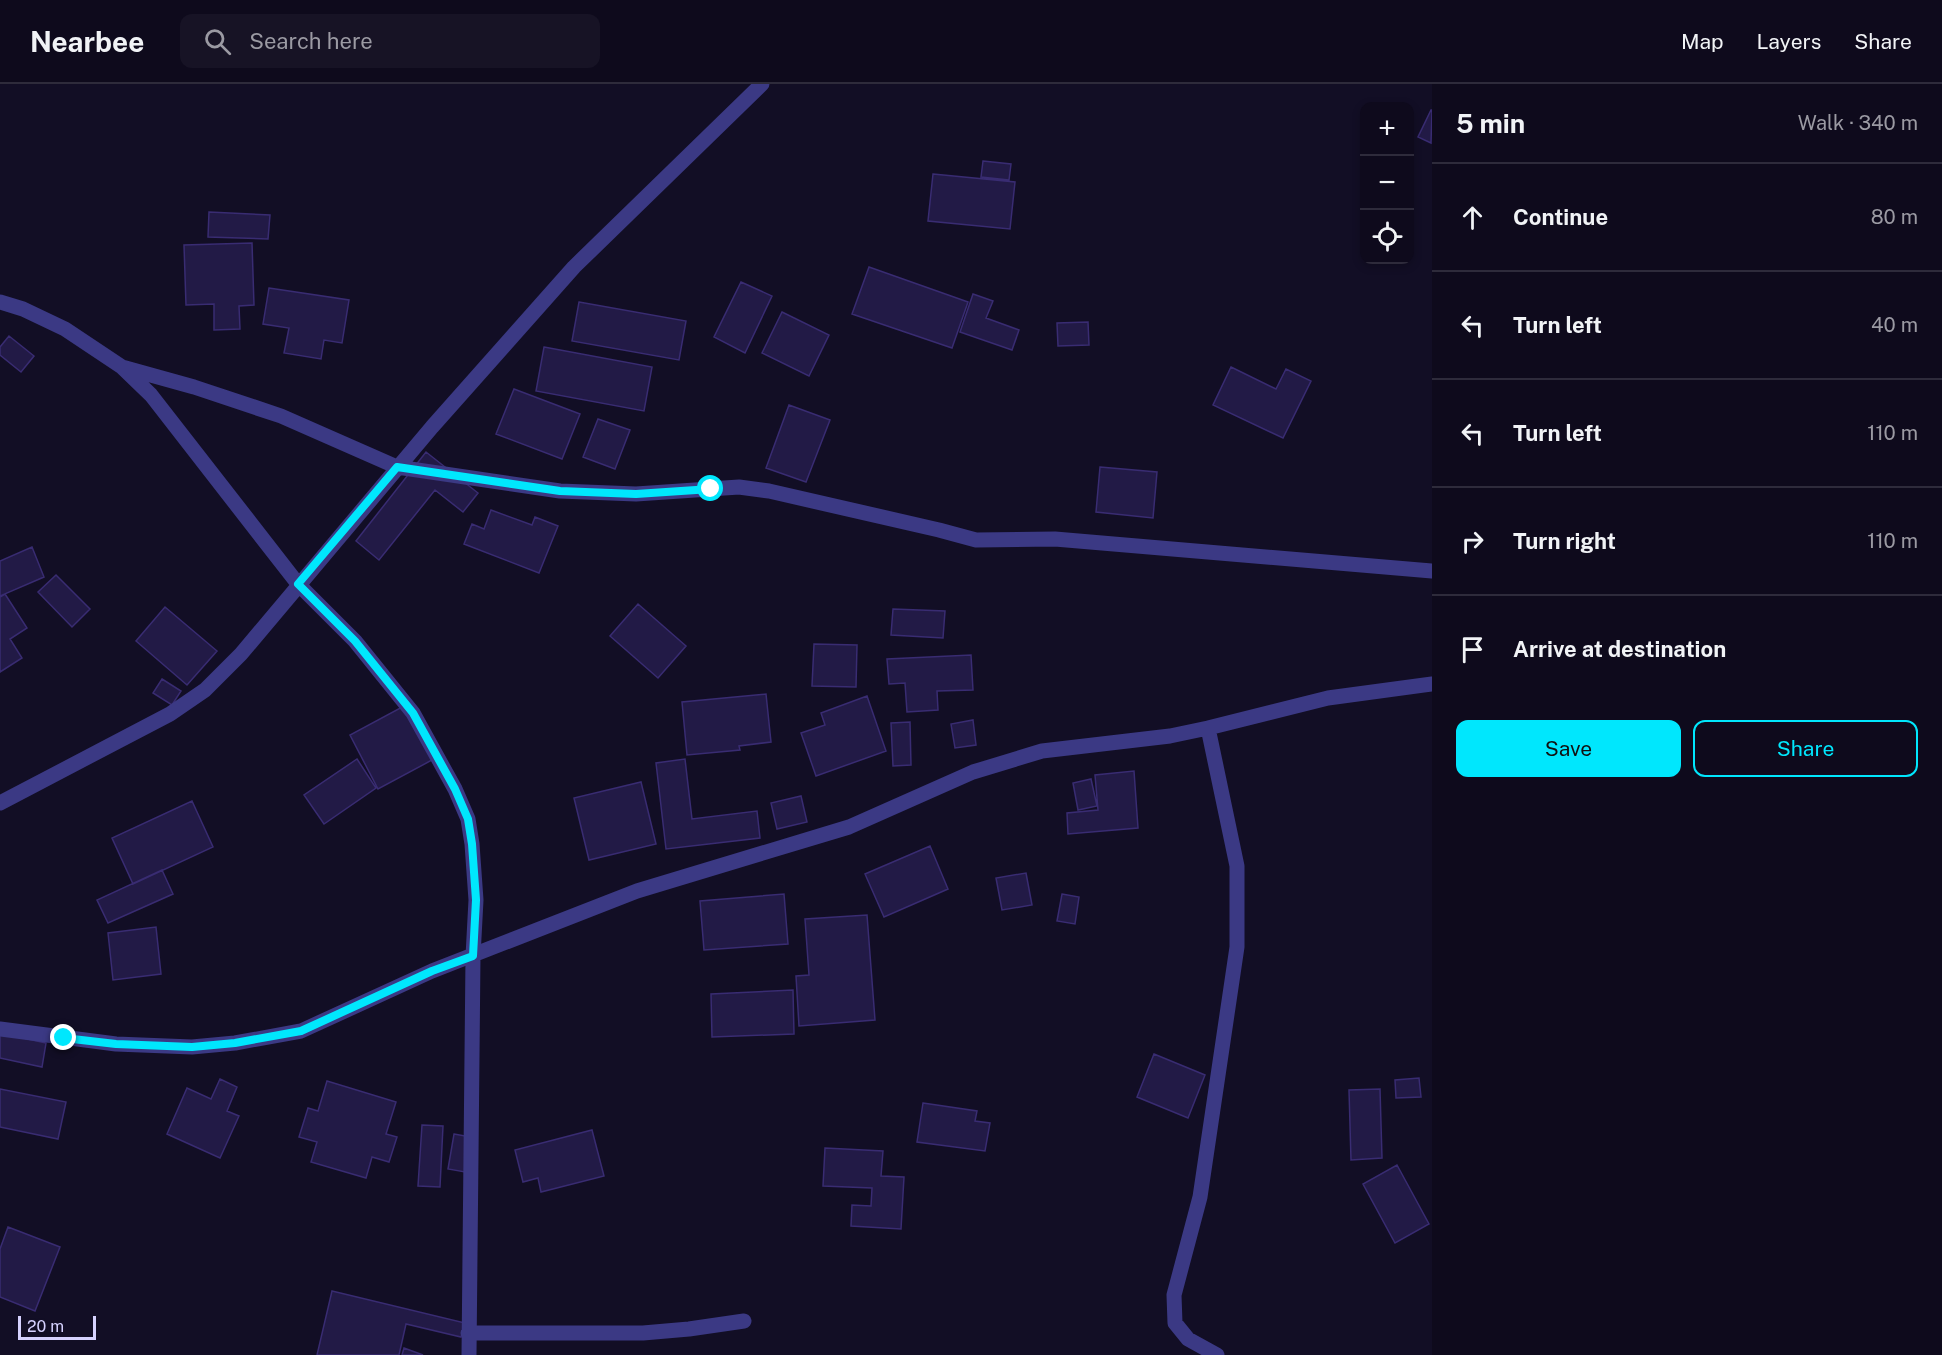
<!DOCTYPE html>
<html lang="en">
<head>
<meta charset="utf-8">
<style>
	body { margin:0; font-family:"Public Sans",sans-serif; background:#171325; color:#f1f3f6 }
	.controls { position:absolute; right:18px; top:18px; display:grid; overflow:hidden; border-radius:12px; box-shadow:0 3px 9px #0003 }
	.controls button { width:54px; height:54px; display:grid; place-items:center; padding:0; border:0; border-bottom:2px solid #2e2b3b; background:#0e0a1c; color:#f1f3f6; font:30px sans-serif }
	.scale { position:absolute; left:18px; bottom:15px; width:78px; box-sizing:border-box; padding-left:6px; border:3px solid #d6d2ff; border-top:0; font-size:16px; line-height:21px; white-space:nowrap; color:#d6d2ff; -webkit-text-stroke:4px #120e25; paint-order:stroke }
	.stop { position:absolute; width:18px; height:18px; margin:-14px; border:4px solid #00e7fd; border-radius:50%; background:#fff }
	.stop.end { background:#00e7fd; border-color:#fff; box-shadow:0 2px 6px #0008 }
	.list { margin:0; padding:0; list-style:none }
	h2 { display:flex; justify-content:space-between; align-items:center; height:78px; margin:0; padding:0 24px; font-size:26px }
	h2 small { font-size:20px; font-weight:400; color:#9b9aa3 }
	.list li { display:grid; grid-template-columns:39px 1fr auto; gap:18px; align-items:center; box-sizing:border-box; height:108px; padding:0 24px; border-top:2px solid #2e2b3b }
	.list b { display:block; font-size:22px; white-space:nowrap }
	.list em { font-size:20px; font-style:normal; color:#9b9aa3 }
	.actions { display:flex; gap:12px; padding:18px 24px }
	.actions a { flex:1; padding:14px 0; border:2px solid #00e7fd; border-radius:12px; text-align:center; font-size:21px; color:#00e7fd }
	.actions .main { background:#00e7fd; color:#111 }
	.icon { flex:none; width:33px; height:33px; fill:none; stroke:currentColor; stroke-width:2; stroke-linecap:round; stroke-linejoin:round }
	.map { position:relative; flex:none; width:1432px; height:1271px; overflow:hidden }
	header { display:flex; align-items:center; gap:36px; box-sizing:border-box; height:84px; padding:0 30px; background:#0e0a1c; border-bottom:2px solid #2e2b3b }
	header strong { font-size:28px }
	nav { display:flex; gap:33px; margin-inline-start:auto; font-size:21px }
	.search { width:420px; height:54px; background:#171325; display:flex; align-items:center; gap:15px; box-sizing:border-box; padding:0 21px; border-radius:12px; color:#9b9aa3; font-size:22px }
	main { display:flex }
	aside { flex:1; background:#0e0a1c }
	.map>svg:first-child { display:block }
</style>
</head>
<body>
<header>
<strong>Nearbee</strong>
<div class="search"><svg class="icon" aria-label="search" viewBox="0 0 24 24"><circle cx="10" cy="10" r="6"/><path d="M15 15l6 6"/></svg>Search here</div>
<nav><a>Map</a><a>Layers</a><a>Share</a></nav>
</header>
<main>
<div class="map">
<svg width="1432" height="1271" viewBox="0 0 1432 1271">
	<rect width="100%" height="100%" fill="#120e25"/>
	<!-- building -->
	<path fill="#221a46" stroke="#392c72" stroke-width="1.5" d="M1431 26H1432L1431 59 1418 53Z
		M983 77 1011 80 1009 96 981 93Z
		M933 90 1015 98 1010 145 928 137Z
		M209 128 270 131 268 155 208 153Z
		M252 159 254 221 239 222 240 245 214 246V220L186 221 184 161Z
		M869 183 968 218 952 264 852 230Z
		M741 198 772 212 745 269 714 253Z
		M269 204 349 216 342 259 324 256 321 275 284 269 289 244 263 240Z
		M973 210 993 217 986 234 1019 246 1012 266 960 248Z
		M579 218 686 237 679 276 572 257Z
		M782 228 829 251 809 292 762 269Z
		M1088 238 1089 261 1058 262 1057 239Z
		M9 252 34 272 21 288 0 271V263Z
		M544 263 652 283 644 327 536 307Z
		M1231 283 1276 305 1286 285 1311 297 1283 354 1213 321Z
		M514 305 580 330 562 375 496 350Z
		M789 321 830 336 806 398 766 384Z
		M598 335 630 346 615 385 583 373Z
		M426 368 478 409 463 428 435 406 379 476 356 457Z
		M1100 383 1157 388 1153 434 1096 428Z
		M491 426 532 441 535 433 558 442 539 489 464 460 472 440 484 445Z
		M32 463 44 493 0 512V477Z
		M56 491 90 525 72 543 38 508Z
		M5 510 27 544 10 555 22 574 0 588V513Z
		M638 520 686 562 658 594 610 552Z
		M165 523 217 567 187 601 136 557Z
		M893 525 945 527 943 554 891 551Z
		M814 560 857 561 856 603 812 602Z
		M971 571 973 606 937 607 938 626 907 628 905 599 889 600 887 575Z
		M162 595 181 607 172 621 153 609Z
		M766 610 771 658 739 662 740 666 687 671 682 618Z
		M867 612 886 667 816 692 801 649 825 641 821 629Z
		M404 622 432 676 378 705 350 651Z
		M973 636 976 661 955 664 951 640Z
		M910 638 911 681 893 682 891 639Z
		M357 675 376 704 324 740 304 711Z
		M685 675 692 735 757 727 760 754 666 765 656 679Z
		M1134 687 1138 744 1068 750 1067 729 1098 726 1095 691Z
		M1091 695 1097 722 1078 726 1073 699Z
		M641 698 656 760 589 776 574 714Z
		M801 712 807 738 777 745 771 719Z
		M192 717 213 763 133 800 112 754Z
		M930 762 948 805 884 833 865 790Z
		M162 786 173 810 108 839 97 816Z
		M1026 789 1032 821 1002 826 996 794Z
		M784 810 788 860 704 866 700 817Z
		M1062 810 1079 813 1075 840 1057 837Z
		M867 831 875 936 799 942 796 892 809 891 805 835Z
		M156 843 161 890 113 896 108 849Z
		M793 906 794 950 712 953 711 910Z
		M0 949 46 959 42 983 0 974Z
		M1154 970 1205 991 1188 1034 1137 1013Z
		M1419 994 1421 1013 1396 1014 1395 996Z
		M220 995 237 1003 227 1027 239 1032 220 1074 167 1050 187 1004 211 1015Z
		M327 997 396 1018 386 1050 397 1053 389 1078 372 1073 366 1094 311 1078 317 1058 299 1053 308 1024 318 1027Z
		M0 1005 66 1018 58 1055 0 1043Z
		M1380 1005 1382 1074 1351 1076 1349 1006Z
		M923 1019 977 1027 975 1037 990 1039 985 1067 917 1058Z
		M422 1041 443 1042 440 1103 418 1102Z
		M592 1046 604 1092 541 1108 538 1094 523 1098 515 1066Z
		M454 1050 471 1053 465 1088 448 1085Z
		M825 1064 883 1067 881 1092 904 1093 901 1145 851 1142 852 1121 871 1122 872 1104 823 1102Z
		M1397 1081 1429 1140 1395 1159 1363 1100Z
		M8 1143 60 1163 35 1227 0 1213V1165Z
		M332 1207 465 1239 461 1253 406 1240 399 1271H317Z
		M404 1264 423 1271H402Z"/>
	<g fill="none" stroke-linecap="round" stroke-linejoin="round">
		<!-- minor -->
		<path stroke="#3b3984" stroke-width="15" d="M0 218 23 225 65 245 122 283 151 311 298 500 355 557 413 629 455 705 468 735 472 760 476 816 473 872 469 1271
			M122 283 194 303 281 332 397 383 560 407 636 410 739 403 769 407 939 446 976 456 1055 455 1432 487
			M1208 644 1237 782V863L1200 1113 1174 1211 1175 1239 1188 1255 1217 1271
			M0 719 170 630 205 606 241 570 432 343 574 183 762 0
			M0 945 116 960 192 963 235 959 301 947 432 887 637 807 849 743 973 688 1042 667 1170 652 1208 644 1328 614 1432 600
			M468 1249H643L689 1245 744 1237"/>
	</g>
	<g fill="none" stroke-linecap="round" stroke-linejoin="round">
		<!-- route -->
		<path stroke="#00e7fd" stroke-width="8" d="M64 954 116 960 192 963 235 959 301 947 432 887 473 872 476 816 472 760 468 735 455 705 413 629 355 557 298 500 397 383 560 407 636 410 711 405"/>
	</g>
</svg>
<div class="controls">
<button>+</button>
<button>−</button>
<button><svg class="icon" aria-label="locate" viewBox="0 0 24 24"><circle cx="12" cy="12" r="6"/><path d="M12 2v4M12 18v4M2 12h4M18 12h4"/></svg></button>
</div>
<div class="scale">20 m</div>
<div class="stop" style="left:711px;top:405px"></div>
<div class="stop end" style="left:64px;top:954px"></div>
</div>
<aside>
<h2>5 min<small>Walk · 340 m</small></h2>
<ul class="list">
<li><svg class="icon" aria-label="ahead" viewBox="0 0 24 24"><path d="M12 20V5M6 11l6-6 6 6"/></svg><div><b>Continue</b></div><em>80 m</em></li>
<li><svg class="icon" aria-label="left" viewBox="0 0 24 24"><path d="M17 20v-9H6M10 6l-5 5 5 5"/></svg><div><b>Turn left</b></div><em>40 m</em></li>
<li><svg class="icon" aria-label="left" viewBox="0 0 24 24"><path d="M17 20v-9H6M10 6l-5 5 5 5"/></svg><div><b>Turn left</b></div><em>110 m</em></li>
<li><svg class="icon" aria-label="right" viewBox="0 0 24 24"><path d="M7 20v-9h11M14 6l5 5-5 5"/></svg><div><b>Turn right</b></div><em>110 m</em></li>
<li><svg class="icon" aria-label="arrive" viewBox="0 0 24 24"><path d="M6 21V4h12l-3 4 3 4H6"/></svg><div><b>Arrive at destination</b></div></li>
</ul>
<div class="actions"><a class="main">Save</a><a>Share</a></div>
</aside>
</main>
</body>
</html>
